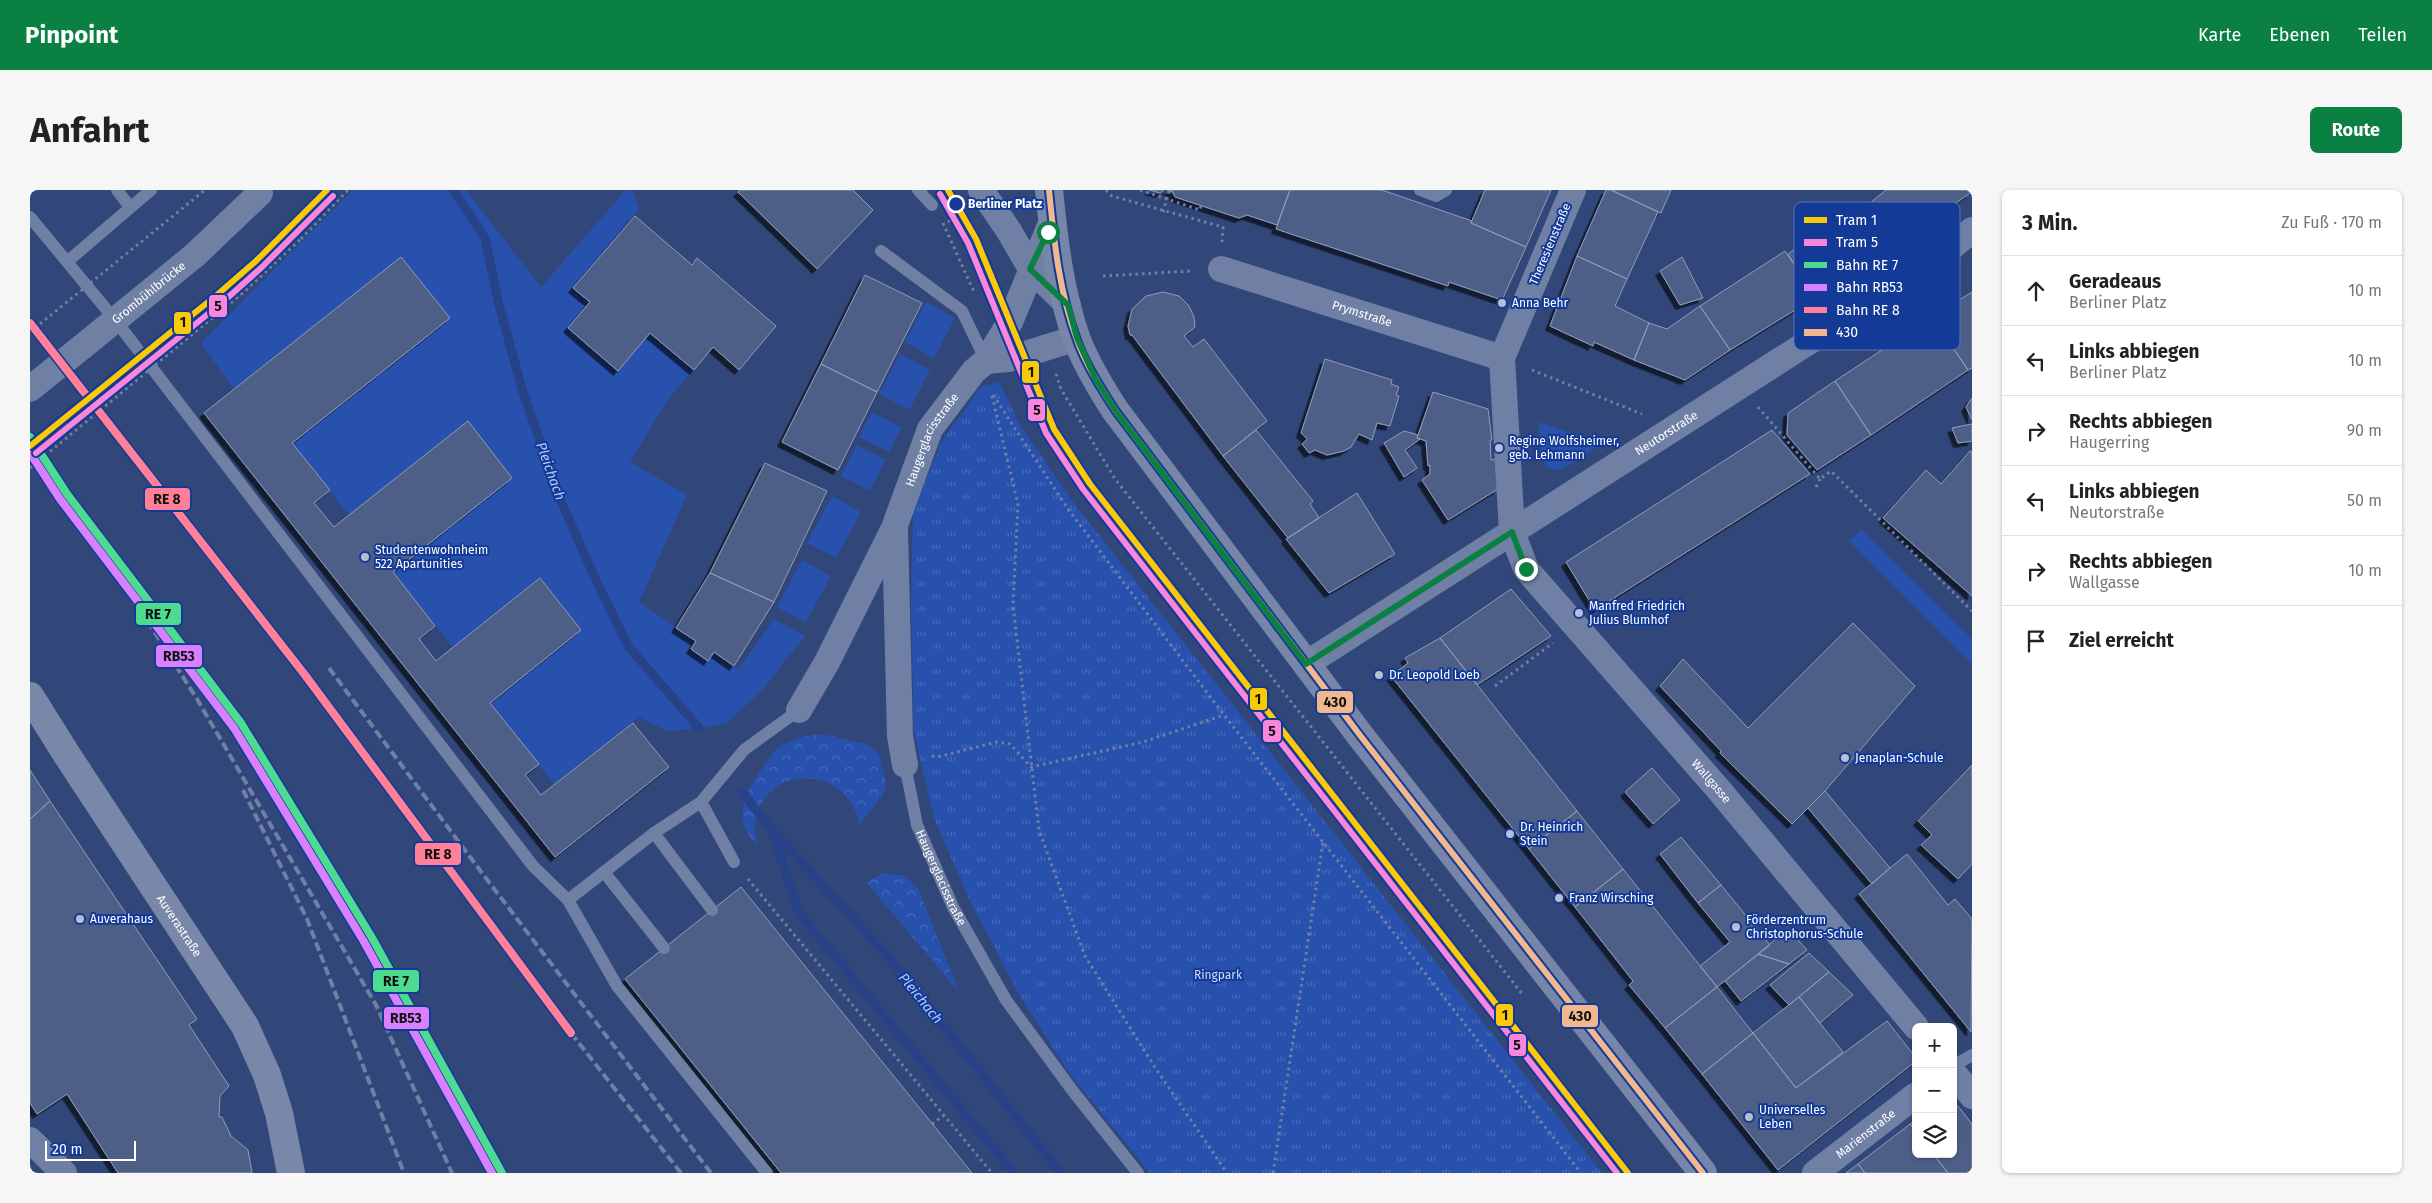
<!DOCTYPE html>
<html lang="de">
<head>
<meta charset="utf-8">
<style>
	body { margin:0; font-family:"Fira Sans",sans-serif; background:#f6f6f6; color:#222 }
	.controls { position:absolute; right:15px; bottom:15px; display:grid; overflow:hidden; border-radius:8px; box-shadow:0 1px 4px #0004 }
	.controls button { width:45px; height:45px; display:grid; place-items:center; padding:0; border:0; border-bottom:1px solid #e0e0e0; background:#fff; color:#222; font:25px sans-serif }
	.scale { position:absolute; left:15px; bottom:12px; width:91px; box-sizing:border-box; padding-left:5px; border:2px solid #fff; border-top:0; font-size:14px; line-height:18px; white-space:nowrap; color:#fff; -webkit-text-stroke:4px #143a97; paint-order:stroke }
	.stop { position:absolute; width:15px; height:15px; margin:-11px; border:4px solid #0b8043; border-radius:50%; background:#fff }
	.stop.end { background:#0b8043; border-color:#fff; box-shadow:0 1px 5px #0008 }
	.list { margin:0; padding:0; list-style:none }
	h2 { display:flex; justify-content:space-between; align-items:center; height:65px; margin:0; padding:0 20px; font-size:21px }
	h2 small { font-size:16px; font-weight:400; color:#767676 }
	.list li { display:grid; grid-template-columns:32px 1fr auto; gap:15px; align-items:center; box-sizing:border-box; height:70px; padding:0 20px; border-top:1px solid #e0e0e0 }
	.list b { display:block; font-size:19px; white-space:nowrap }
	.list p { margin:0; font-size:16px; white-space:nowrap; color:#767676 }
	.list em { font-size:16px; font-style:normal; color:#767676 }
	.icon { flex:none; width:28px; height:28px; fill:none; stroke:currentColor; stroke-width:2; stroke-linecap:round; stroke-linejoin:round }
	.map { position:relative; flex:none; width:1942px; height:983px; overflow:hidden; border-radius:8px }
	header { display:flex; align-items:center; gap:30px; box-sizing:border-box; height:70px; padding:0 25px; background:#0b8043; color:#fff }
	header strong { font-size:24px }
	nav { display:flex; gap:28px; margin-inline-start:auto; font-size:18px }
	.intro { display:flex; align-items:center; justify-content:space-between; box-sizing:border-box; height:120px; padding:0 30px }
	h1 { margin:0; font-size:35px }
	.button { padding:12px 22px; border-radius:8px; background:#0b8043; color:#fff; font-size:18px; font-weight:700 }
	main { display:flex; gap:30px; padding:0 30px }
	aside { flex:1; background:#fff; border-radius:8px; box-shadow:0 1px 4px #0004 }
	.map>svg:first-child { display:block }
</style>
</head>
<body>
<header>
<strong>Pinpoint</strong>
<nav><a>Karte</a><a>Ebenen</a><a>Teilen</a></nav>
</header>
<div class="intro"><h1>Anfahrt</h1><a class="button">Route</a></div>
<main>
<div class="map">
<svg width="1942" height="983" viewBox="0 0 1942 983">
	<defs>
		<pattern id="forest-crowns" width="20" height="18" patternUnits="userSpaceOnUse" patternTransform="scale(1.25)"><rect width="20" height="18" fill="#2851ae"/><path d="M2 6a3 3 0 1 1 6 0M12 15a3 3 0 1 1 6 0" fill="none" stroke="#486bba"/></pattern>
		<pattern id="park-tufts" width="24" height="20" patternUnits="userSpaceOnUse" patternTransform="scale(1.25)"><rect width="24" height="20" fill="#2851ae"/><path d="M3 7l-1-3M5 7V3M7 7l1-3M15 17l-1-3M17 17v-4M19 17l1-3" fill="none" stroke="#486bba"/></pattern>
		<filter id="shadow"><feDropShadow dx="-4.5" dy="4.5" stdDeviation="0" flood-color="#0009"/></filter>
	</defs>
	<rect width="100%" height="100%" fill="#324779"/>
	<!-- grass -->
	<path fill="#2851ae" d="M323 0H436L511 97 596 0H602L609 19 544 98 560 112 538 138 588 180 620 143 664 180 641 205 600 272 657 305 609 412 666 451 678 471 684 462 708 480 744 429 775 446 732 500 697 533 673 538 637 541 609 527 524 594 460 513 551 440 510 388 423 457 363 382 482 287 437 232 319 325 262 253 420 128 371 67 204 199 171 153Z
		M896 112 925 128 904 168 875 152Z
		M870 164 900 180 879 220 849 204Z
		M842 222 872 238 859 262 829 247Z
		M1509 232 1573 253 1532 279C1507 287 1510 248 1509 232Z
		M827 255 856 270 840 301 811 286Z
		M802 306 831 322 806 368 777 353Z
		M1831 339 1942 449V474L1819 351Z
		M772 370 801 386 776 432 747 417Z"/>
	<!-- forest -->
	<path fill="url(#forest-crowns)" d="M792 544 836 554 849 565 856 592 853 605 830 634C812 561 710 581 727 655 700 630 716 600 734 576 738 570 743 562 748 558 762 548 777 546 792 544Z
		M853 683 873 685 888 698 929 802 837 693Z"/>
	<!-- park -->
	<path fill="url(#park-tufts)" d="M969 192 991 237 1046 316 1572 983H1120L1040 884 989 804 941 713 904 628 884 542 881 416 883 322 912 251 951 197Z"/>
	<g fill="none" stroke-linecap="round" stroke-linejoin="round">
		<!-- stream -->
		<path stroke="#284288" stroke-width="9" d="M423 0 455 48 469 115 492 199 530 309 565 388 598 456 669 538
			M712 602 742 640 769 723 984 983
			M745 643 860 769 1031 983"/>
	</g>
	<!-- building -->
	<path fill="#4d5e87" stroke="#909cb9" filter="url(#shadow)" d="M710 0H823L843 20 787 79 708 2Z
		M1119 0H1134L1130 3Z
		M1137 0H1260L1247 35 1217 25 1209 28 1145 7 1143 2Z
		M1260 0H1352L1442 31 1441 33 1496 57 1472 110 1419 92 1418 96 1246 39Z
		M1455 0H1521L1496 57 1441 33Z
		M1576 0H1581L1628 22 1597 89 1547 66Z
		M1581 0H1641L1631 23Z
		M1856 0H1938L1940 3 1864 58 1834 18Z
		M1831 13 1864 58 1804 96 1787 71 1770 83 1758 64Z
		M605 26 662 75 667 68 746 136 709 180 683 157 664 180 620 143 588 181 538 138 560 112 543 98Z
		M1755 61 1770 83 1787 71 1804 96 1700 160 1670 116Z
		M1547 66 1597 89 1585 116 1619 133 1604 170 1564 152 1563 156 1520 136Z
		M371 67 420 128 262 253 300 300 284 313 304 337 438 231 482 288 363 382 405 436 389 449 406 471 510 388 551 440 460 513 509 574 495 585 511 605 603 533 639 577 525 667 174 223Z
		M1652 67 1673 108 1650 115 1630 81Z
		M835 85 892 113 847 202 791 174Z
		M1133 102 1149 106 1159 116 1164 127 1165 137 1154 146 1163 157 1174 149 1237 231 1193 266 1102 145H1100L1098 136 1102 119 1116 106Z
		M1942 102V178L1938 180 1902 127Z
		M1670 116 1700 160 1655 190 1604 170 1619 133 1637 139Z
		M1902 127 1938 180 1841 245 1805 191Z
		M1295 169 1362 190 1361 194 1369 197 1366 205 1369 206 1360 236 1347 233 1342 250 1329 244 1321 257 1314 261 1297 265 1285 260 1279 263 1272 254 1277 249 1271 243Z
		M791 174 847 202 808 280 752 252Z
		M1805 191 1841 245 1787 280 1757 245 1758 223Z
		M1403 202 1458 219 1462 250H1460L1461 270 1465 269 1468 299 1418 330 1392 290 1400 284V275L1398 276 1396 251 1387 248Z
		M1942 208V230L1936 217Z
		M1942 234V251L1928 253 1922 238Z
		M1226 240 1283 311 1280 314 1289 328 1258 348 1193 266Z
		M1742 240 1780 284 1565 420 1536 372Z
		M1374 241 1388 245 1387 248 1390 249 1375 260 1387 278 1374 287 1354 253Z
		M1940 261 1942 262V406L1853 328 1896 280 1911 294Z
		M735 273 797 301 744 412 680 383Z
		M1327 303 1365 364 1299 403 1256 349Z
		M680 383 744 412 704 476 684 462 678 471 661 459 666 451 646 438Z
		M1481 399 1521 446 1447 495 1410 448Z
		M1823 433 1885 496 1795 601 1762 634 1690 563 1691 561 1630 496 1653 469 1718 538Z
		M1410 448 1547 621 1499 659 1361 486 1378 473 1375 468Z
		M1942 575V674L1928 689 1891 655 1902 645 1888 631Z
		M1622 578 1650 610 1623 634 1595 602Z
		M0 580 20 611 0 629Z
		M1795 601 1860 678 1842 694 1778 618Z
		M20 611 167 829 159 835 199 896 190 906 189 927H192L201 946 218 960 222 983H88L37 904 7 924 0 913V629Z
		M1547 621 1593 679 1545 717 1499 659Z
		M1651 647 1691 695 1668 713 1630 664Z
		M1877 664 1918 715 1925 709 1942 729 1941 842 1829 704Z
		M1593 679 1687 797 1635 838 1599 795 1603 791 1545 717Z
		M1691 695 1740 755 1687 797 1670 776 1700 752 1668 713Z
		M711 697 942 983H751L595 789Z
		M1758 739 1777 760 1759 774 1728 764Z
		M1779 763 1799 782 1759 815 1740 795Z
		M1728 764 1759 774 1711 811 1695 791Z
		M1799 782 1823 805 1790 833 1769 807Z
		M1687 797 1723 843 1672 884 1635 838Z
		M1769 807 1813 862 1766 898 1723 843Z
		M1857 831 1886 868V871L1748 980 1672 884 1723 843 1766 898Z
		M1923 910 1942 934V983H1918L1903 964H1923Z
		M1886 930V942L1880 934Z
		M1880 934 1886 942V964H1903L1918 983H1835L1828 974Z
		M1828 974 1835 983H1816Z"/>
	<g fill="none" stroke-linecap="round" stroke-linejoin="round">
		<!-- path -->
		<path stroke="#7080a4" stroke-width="3" stroke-dasharray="2.5 4" stroke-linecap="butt" d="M1076 0 1082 6 1193 37 1192 52
			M1110 0 1170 20 1171 16
			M1133 22 1139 1
			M918 32 932 24
			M913 33 944 102
			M271 49 318 0
			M1073 86 1162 81
			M1502 180 1612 224
			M1026 184 1031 199 1085 289 1493 805
			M963 205 1038 319 1194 525 1551 983
			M962 206 988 314 983 415 1009 640 1055 766 1126 879 1197 983
			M1728 217 1790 289 1801 281 1942 421
			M1786 297 1790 289
			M1465 496 1523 453
			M902 566 907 567 967 552 980 554 1001 577 1113 552 1194 525
			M718 689 962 983
			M902 934 914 925
			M1243 983 1293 652"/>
		<!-- service -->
		<g stroke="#7080a4" stroke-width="12">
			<path d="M87 0 100 17"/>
			<path d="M888 0 902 15"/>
			<path d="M1390 0 1406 6 1416 0"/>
			<path d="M0 27 86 131 503 676 538 710 587 796 737 983"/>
			<path d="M851 61 932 121 956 171"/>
			<path d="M38 71 121 0"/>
			<path id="s1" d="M875 575 887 635 923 717 976 810 1042 900 1108 983"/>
			<path d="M671 612 704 672"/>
			<path d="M624 643 682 720"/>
			<path d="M574 682 634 758"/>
			<path d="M538 710 624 643 671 612 714 560 769 520"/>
			<path d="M1923 876 1942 865"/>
		</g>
		<!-- minor -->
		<g stroke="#7080a4" stroke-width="26">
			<path d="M951 0 979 41 1001 79 1038 115"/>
			<path id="s2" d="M1543 0 1472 168 1482 342 1496 379 1689 600 1886 837"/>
			<path id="s3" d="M1191 79 1472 168"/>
			<path d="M956 171 979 169 1047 148"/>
			<path d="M0 199 52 157"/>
			<path d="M865 341 870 546 875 575"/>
			<path id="s4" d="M1276 474 1905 71 1942 40"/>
			<path id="s5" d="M769 520 797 472 864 338 900 239 944 181 956 171 980 132 1022 31"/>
			<path d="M1923 882 1942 906"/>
			<path d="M0 950 34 983"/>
			<path id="s6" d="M1785 983 1886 905"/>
		</g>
		<!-- secondary -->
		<path stroke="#7685a8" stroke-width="28" d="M1019 0C1024 49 1030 103 1047 150 1057 175 1070 197 1085 220L1329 544 1673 983"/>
		<!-- primary -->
		<path stroke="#7988a9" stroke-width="28" id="s7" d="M0 506 37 565 215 836 237 885 249 923 261 983"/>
		<!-- rail -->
		<path stroke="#717fa4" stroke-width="4" stroke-dasharray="9 4" stroke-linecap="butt" d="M0 260 37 304 167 509 346 815 422 983
			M299 478 452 683 681 983
			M213 600 277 729 374 983
			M541 843 651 983"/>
		<!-- path-bridge -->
		<path stroke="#7080a4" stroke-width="3" stroke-dasharray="2.5 4" stroke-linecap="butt" d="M0 142 175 0
			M0 278 214 102 271 49"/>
		<!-- minor-bridge -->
		<path stroke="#7080a4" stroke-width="26" id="s8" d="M52 157 165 65 230 3"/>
		<defs>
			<path id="bus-1" d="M1019 0C1024 50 1029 102 1047 150 1056 175 1071 198 1085 220L1329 544 1673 983"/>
		</defs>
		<!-- bus-1 casing -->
		<use href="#bus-1" stroke="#143a97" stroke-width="10"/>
		<!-- bus-1 -->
		<use href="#bus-1" stroke="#f1b78d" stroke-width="6"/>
		<defs>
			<path id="rail-1" d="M0 247 37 304 211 533 341 746 472 983"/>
			<path id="rail-2" d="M0 263 30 309 204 538 333 750 462 983"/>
			<path id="rail-3" d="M0 133 275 485 541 843"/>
		</defs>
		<!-- rail-1 casing -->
		<use href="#rail-1" stroke="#143a97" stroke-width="11"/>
		<!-- rail-2 casing -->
		<use href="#rail-2" stroke="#143a97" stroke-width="11"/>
		<!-- rail-3 casing -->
		<use href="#rail-3" stroke="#143a97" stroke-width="11"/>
		<!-- rail-1 -->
		<use href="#rail-1" stroke="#4ddb92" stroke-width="8"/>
		<!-- rail-2 -->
		<use href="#rail-2" stroke="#d880ff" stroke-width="8"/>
		<!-- rail-3 -->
		<use href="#rail-3" stroke="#ff8098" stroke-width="8"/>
		<defs>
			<path id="tram-1" d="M918 0 946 49 1024 239 1060 294 1598 983
				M0 256 188 104 226 71 297 0"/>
			<path id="tram-2" d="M910 4 938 53 1016 243 1053 299 1587 983
				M6 263 194 111 232 77 303 6"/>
		</defs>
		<!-- tram-1 casing -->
		<use href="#tram-1" stroke="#143a97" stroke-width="10"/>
		<!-- tram-2 casing -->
		<use href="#tram-2" stroke="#143a97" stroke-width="10"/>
		<!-- tram-1 -->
		<use href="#tram-1" stroke="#fcc908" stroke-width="6"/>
		<!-- tram-2 -->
		<use href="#tram-2" stroke="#f886dc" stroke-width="6"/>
	</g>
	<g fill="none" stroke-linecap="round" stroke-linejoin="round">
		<!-- route -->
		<path stroke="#0b8043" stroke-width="6" d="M1018 42 1000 79 1038 115 1047 148 1065 188 1085 220 1276 474 1482 342 1496 379"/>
	</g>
	<!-- markers -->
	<circle fill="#143a97" stroke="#fff" stroke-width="2.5" cx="926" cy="14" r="8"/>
	<g fill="#b7bfd0" stroke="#143a97" stroke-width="2">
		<circle cx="1472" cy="113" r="5"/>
		<circle cx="1469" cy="258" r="5"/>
		<circle cx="335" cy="367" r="5"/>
		<circle cx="1549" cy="423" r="5"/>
		<circle cx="1349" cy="485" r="5"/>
		<circle cx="1815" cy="568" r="5"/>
		<circle cx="1480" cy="644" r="5"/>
		<circle cx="1529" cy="708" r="5"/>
		<circle cx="50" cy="729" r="5"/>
		<circle cx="1706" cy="737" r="5"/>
		<circle cx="1719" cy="927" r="5"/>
	</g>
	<g text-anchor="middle" stroke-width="4" stroke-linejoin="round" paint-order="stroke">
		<!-- stop labels -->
		<g font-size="12" font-weight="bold" fill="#fff" stroke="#143a97" text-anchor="start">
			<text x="938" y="18">Berliner Platz</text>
		</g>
		<!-- street labels -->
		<g font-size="12" fill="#fff" stroke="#143a97">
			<text transform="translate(1520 54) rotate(-67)" y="4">Theresienstraße</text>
			<text dy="4" stroke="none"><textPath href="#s8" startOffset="86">Grombühlbrücke</textPath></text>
			<text dy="4" stroke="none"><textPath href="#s3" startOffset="148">Prymstraße</textPath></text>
			<text dy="4" stroke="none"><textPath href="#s4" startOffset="428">Neutorstraße</textPath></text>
			<text dy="4" stroke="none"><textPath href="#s5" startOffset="302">Haugerglacisstraße</textPath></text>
			<text dy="4" stroke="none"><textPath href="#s2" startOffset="678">Wallgasse</textPath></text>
			<text dy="4" stroke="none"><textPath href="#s1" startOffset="119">Haugerglacisstraße</textPath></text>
			<text dy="4" stroke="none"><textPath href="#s7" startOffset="274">Auverastraße</textPath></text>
			<text dy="4" stroke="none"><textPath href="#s6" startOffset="64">Marienstraße</textPath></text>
		</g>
		<!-- poi labels -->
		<g font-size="12" fill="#fff" stroke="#143a97" text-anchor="start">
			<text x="1482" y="117">Anna Behr</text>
			<text x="1479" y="255">Regine Wolfsheimer,<tspan x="1479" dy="14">geb. Lehmann</tspan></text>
			<text x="345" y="364">Studentenwohnheim<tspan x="345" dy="14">522 Apartunities</tspan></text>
			<text x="1559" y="420">Manfred Friedrich<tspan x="1559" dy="14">Julius Blumhof</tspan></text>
			<text x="1359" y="489">Dr. Leopold Loeb</text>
			<text x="1825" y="572">Jenaplan-Schule</text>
			<text x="1490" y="641">Dr. Heinrich<tspan x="1490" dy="14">Stein</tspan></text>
			<text x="1539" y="712">Franz Wirsching</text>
			<text x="60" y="733">Auverahaus</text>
			<text x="1716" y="734">Förderzentrum<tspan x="1716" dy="14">Christophorus-Schule</tspan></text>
			<text x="1729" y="924">Universelles<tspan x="1729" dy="14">Leben</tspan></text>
		</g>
		<!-- park labels -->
		<g font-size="12" fill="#cddcfd" stroke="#143a97">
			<text x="1188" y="789">Ringpark</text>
		</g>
		<!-- water labels -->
		<g font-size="14" font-style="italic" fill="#b2c8f9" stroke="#143a97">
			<text transform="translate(521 281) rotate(70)" y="5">Pleichach</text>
			<text transform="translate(891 808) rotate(51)" y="5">Pleichach</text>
		</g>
	</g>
	<!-- legend -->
	<rect x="1764" y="12" width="166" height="148" rx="8" fill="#143a97" stroke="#5a75b6" stroke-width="1"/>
	<rect x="1774" y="27" width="23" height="6" fill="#fcc908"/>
	<rect x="1774" y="49" width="23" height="7" fill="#f886dc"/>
	<rect x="1774" y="72" width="23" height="6" fill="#4ddb92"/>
	<rect x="1774" y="94" width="23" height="7" fill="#d880ff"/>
	<rect x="1774" y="117" width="23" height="6" fill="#ff8098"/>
	<rect x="1774" y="139" width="23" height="7" fill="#f1b78d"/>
	<g font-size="14" fill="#fff">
		<text x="1806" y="35">Tram 1</text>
		<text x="1806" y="57">Tram 5</text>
		<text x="1806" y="80">Bahn RE 7</text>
		<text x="1806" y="102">Bahn RB53</text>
		<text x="1806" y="125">Bahn RE 8</text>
		<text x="1806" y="147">430</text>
	</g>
	<g stroke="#143a97" stroke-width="2">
		<rect x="178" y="104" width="20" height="24" rx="5" fill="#f886dc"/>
		<rect x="143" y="121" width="19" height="24" rx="5" fill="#fcc908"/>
		<rect x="991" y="170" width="19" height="24" rx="5" fill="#fcc908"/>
		<rect x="997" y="208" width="19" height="24" rx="5" fill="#f886dc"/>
		<rect x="114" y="297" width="47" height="24" rx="5" fill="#ff8098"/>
		<rect x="105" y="412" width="47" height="24" rx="5" fill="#4ddb92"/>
		<rect x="125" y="454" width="48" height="24" rx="5" fill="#d880ff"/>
		<rect x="1219" y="497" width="19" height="24" rx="5" fill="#fcc908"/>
		<rect x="1286" y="500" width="38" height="24" rx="5" fill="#f1b78d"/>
		<rect x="1232" y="529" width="20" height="24" rx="5" fill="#f886dc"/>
		<rect x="384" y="652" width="48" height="24" rx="5" fill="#ff8098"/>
		<rect x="342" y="779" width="48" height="24" rx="5" fill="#4ddb92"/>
		<rect x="1465" y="813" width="19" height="24" rx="5" fill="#fcc908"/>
		<rect x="1531" y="814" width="38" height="24" rx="5" fill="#f1b78d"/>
		<rect x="353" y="816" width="47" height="24" rx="5" fill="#d880ff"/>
		<rect x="1478" y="843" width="19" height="24" rx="5" fill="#f886dc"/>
	</g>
	<g font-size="14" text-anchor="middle" font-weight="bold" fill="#111">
		<text x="188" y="121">5</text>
		<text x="153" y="137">1</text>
		<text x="1001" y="187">1</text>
		<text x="1007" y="225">5</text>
		<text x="137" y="314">RE 8</text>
		<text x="128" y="429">RE 7</text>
		<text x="149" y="471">RB53</text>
		<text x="1228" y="514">1</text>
		<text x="1305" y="517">430</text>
		<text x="1242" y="546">5</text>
		<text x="408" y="669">RE 8</text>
		<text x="366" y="796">RE 7</text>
		<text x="1475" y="830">1</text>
		<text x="1550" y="831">430</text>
		<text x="376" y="833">RB53</text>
		<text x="1487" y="860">5</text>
	</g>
</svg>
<div class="controls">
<button>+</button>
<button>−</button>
<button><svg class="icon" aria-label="layers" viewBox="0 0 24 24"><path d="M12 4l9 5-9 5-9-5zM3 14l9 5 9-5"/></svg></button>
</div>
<div class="scale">20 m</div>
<div class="stop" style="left:1018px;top:42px"></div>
<div class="stop end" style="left:1496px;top:379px"></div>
</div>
<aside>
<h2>3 Min.<small>Zu Fuß · 170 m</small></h2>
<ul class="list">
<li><svg class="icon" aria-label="ahead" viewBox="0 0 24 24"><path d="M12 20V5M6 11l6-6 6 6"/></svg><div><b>Geradeaus</b><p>Berliner Platz</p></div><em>10 m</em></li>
<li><svg class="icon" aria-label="left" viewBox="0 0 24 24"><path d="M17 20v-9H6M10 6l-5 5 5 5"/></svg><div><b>Links abbiegen</b><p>Berliner Platz</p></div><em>10 m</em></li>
<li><svg class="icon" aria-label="right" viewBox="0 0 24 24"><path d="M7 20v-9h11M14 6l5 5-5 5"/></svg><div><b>Rechts abbiegen</b><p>Haugerring</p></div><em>90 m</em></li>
<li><svg class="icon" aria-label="left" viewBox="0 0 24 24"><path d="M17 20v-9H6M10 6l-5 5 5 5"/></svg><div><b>Links abbiegen</b><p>Neutorstraße</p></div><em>50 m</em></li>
<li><svg class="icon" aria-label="right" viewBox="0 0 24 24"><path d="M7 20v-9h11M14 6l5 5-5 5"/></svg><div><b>Rechts abbiegen</b><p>Wallgasse</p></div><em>10 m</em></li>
<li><svg class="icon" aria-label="arrive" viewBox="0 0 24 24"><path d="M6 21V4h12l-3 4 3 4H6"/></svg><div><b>Ziel erreicht</b></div></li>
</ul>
</aside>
</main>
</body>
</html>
